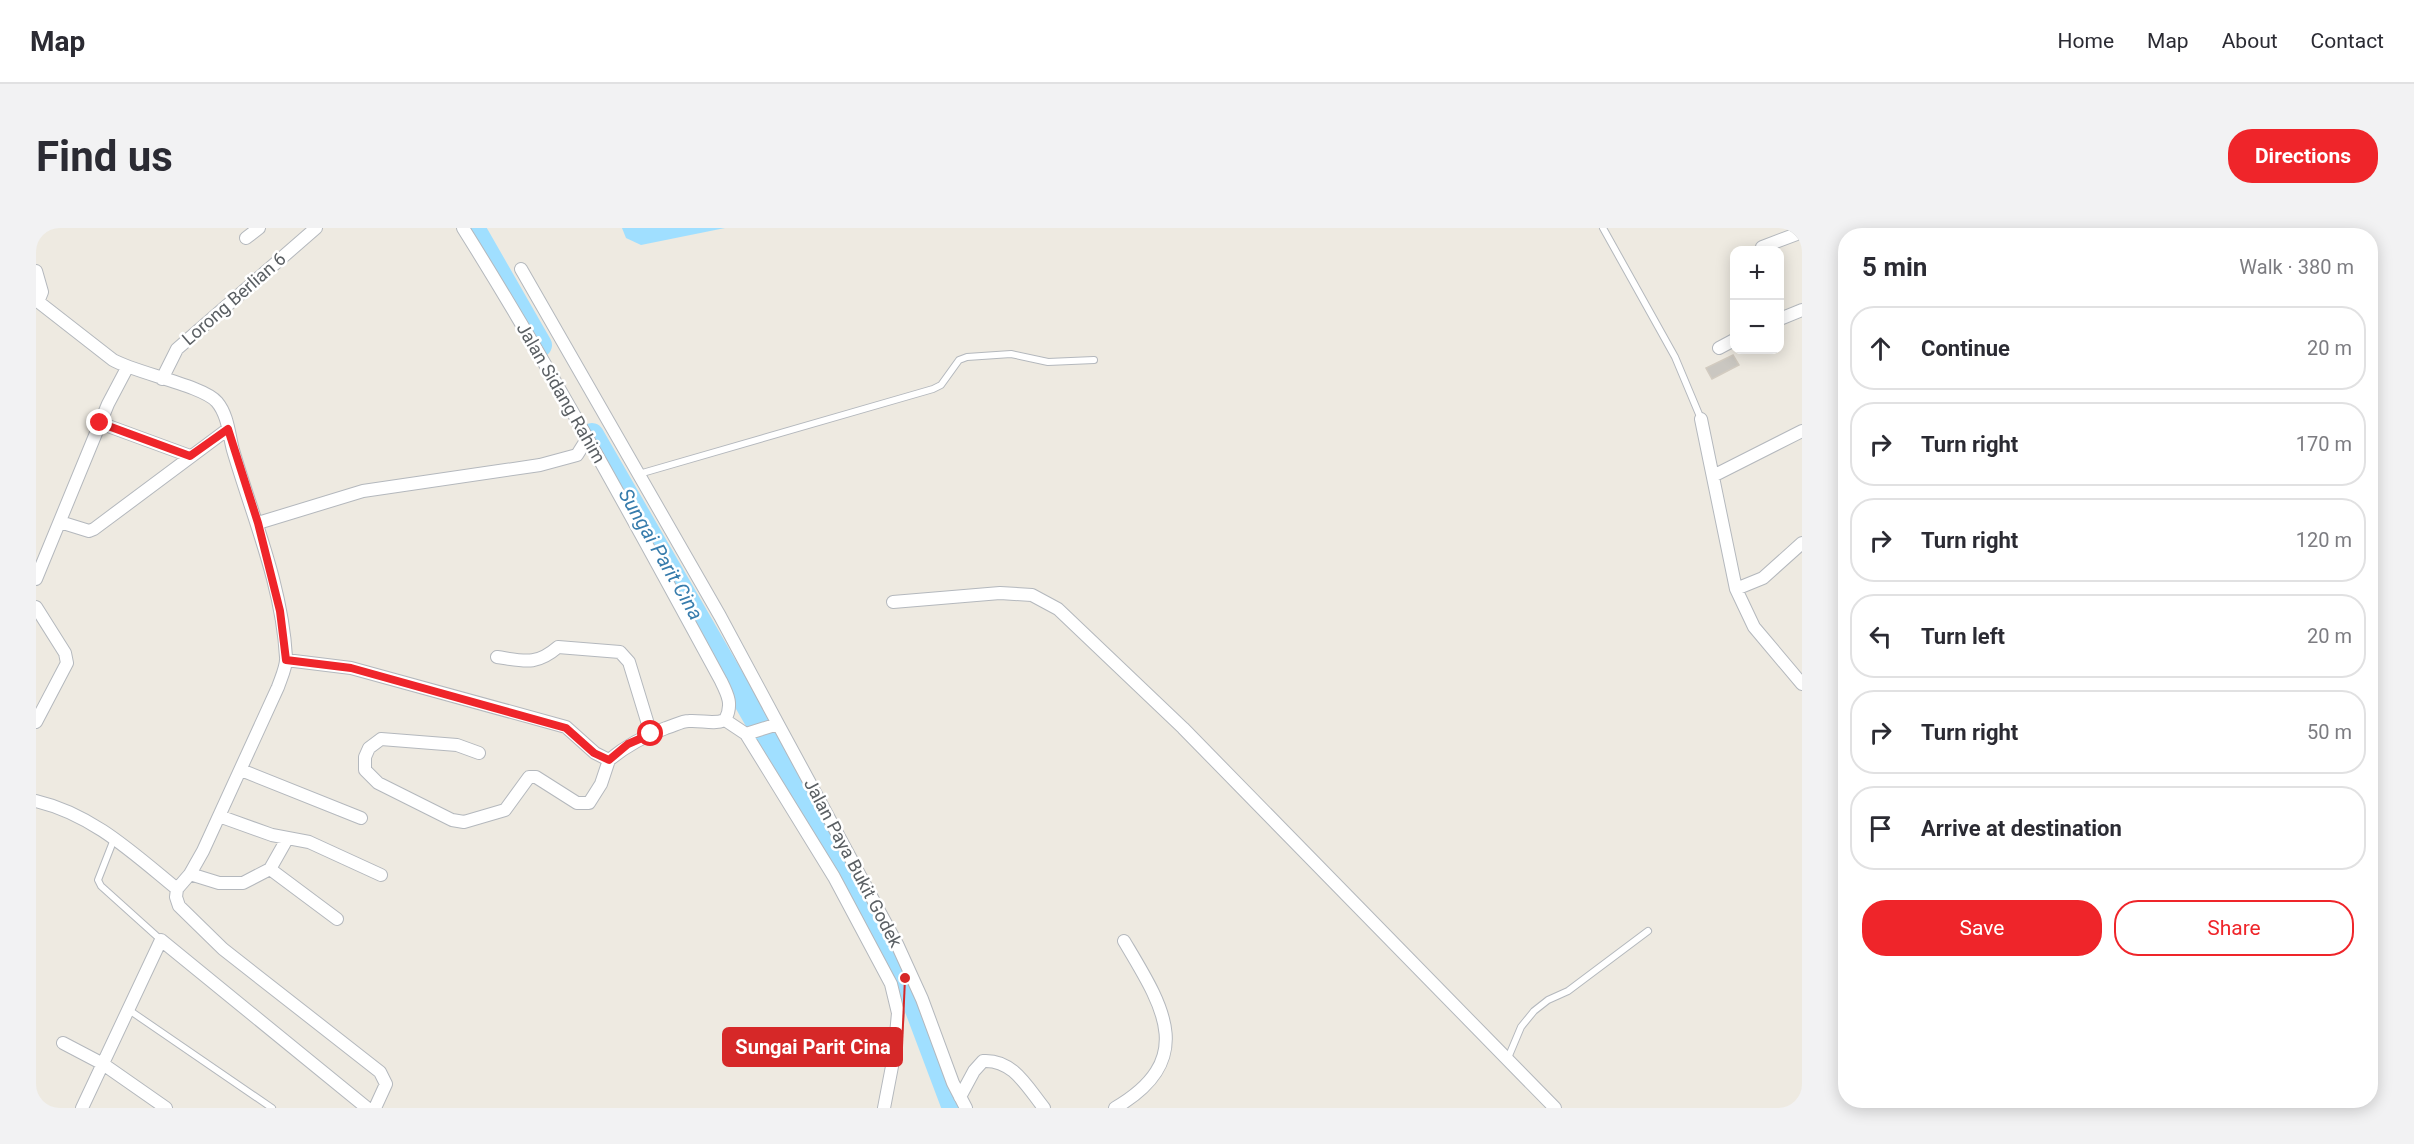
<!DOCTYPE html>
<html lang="en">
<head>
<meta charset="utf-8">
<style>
	body { margin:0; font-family:Roboto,sans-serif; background:#f2f2f3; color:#2b2b33 }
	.controls { position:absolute; right:18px; top:18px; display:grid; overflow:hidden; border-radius:12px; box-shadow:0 3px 15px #0003 }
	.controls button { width:54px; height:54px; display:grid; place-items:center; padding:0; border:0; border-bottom:2px solid #e1e1e2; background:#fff; color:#2b2b33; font:30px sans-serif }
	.stop { position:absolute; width:18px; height:18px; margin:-14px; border:4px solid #ef252a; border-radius:50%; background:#fff }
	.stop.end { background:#ef252a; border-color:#fff; box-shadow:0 2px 6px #0008 }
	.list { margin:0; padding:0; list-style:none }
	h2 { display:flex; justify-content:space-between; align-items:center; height:78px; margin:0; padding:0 24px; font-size:26px }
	h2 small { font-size:20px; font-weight:400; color:#7c7c81 }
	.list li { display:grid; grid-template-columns:39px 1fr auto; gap:18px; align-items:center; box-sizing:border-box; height:84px; margin:0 12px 12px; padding:0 12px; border:2px solid #e1e1e2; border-radius:24px }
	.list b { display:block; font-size:22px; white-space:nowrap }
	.list em { font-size:20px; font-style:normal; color:#7c7c81 }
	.actions { display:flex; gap:12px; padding:18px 24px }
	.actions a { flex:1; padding:14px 0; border:2px solid #ef252a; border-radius:24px; text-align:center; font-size:21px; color:#ef252a }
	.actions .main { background:#ef252a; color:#fff }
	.icon { flex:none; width:33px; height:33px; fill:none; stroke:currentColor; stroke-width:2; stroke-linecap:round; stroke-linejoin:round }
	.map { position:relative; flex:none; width:1766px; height:880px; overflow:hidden; border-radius:24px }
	header { display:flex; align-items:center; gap:36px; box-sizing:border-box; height:84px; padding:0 30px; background:#fff; border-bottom:2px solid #e1e1e2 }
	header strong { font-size:28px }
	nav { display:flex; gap:33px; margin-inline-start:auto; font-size:21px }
	.intro { display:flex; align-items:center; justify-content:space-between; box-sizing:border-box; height:144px; padding:0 36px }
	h1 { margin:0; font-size:42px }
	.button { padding:15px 27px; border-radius:24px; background:#ef252a; color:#fff; font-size:21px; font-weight:700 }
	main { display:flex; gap:36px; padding:0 36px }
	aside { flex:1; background:#fff; border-radius:24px; box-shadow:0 3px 15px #0003 }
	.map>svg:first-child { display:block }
</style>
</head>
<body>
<header>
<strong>Map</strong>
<nav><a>Home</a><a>Map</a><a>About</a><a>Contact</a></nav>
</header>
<div class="intro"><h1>Find us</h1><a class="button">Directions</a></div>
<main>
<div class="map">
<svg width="1766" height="880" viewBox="0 0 1766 880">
	<rect width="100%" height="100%" fill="#eeeae1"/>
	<!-- water -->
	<path fill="#a0dfff" d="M586 0H689L605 17 590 10Z"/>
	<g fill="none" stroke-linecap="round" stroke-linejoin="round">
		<!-- river -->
		<path stroke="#a0dfff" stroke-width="24" d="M437 0 504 117
			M556 207 869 750 918 880"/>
	</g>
	<!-- building -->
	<path fill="#cac7c1" stroke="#d2cbc0" stroke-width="1.5" d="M1697 127 1703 137 1676 151 1670 140Z"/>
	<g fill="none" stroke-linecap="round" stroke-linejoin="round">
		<defs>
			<path id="service" d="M1567 0 1639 129 1665 191
				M603 246 897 161 905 157 923 132 931 129 975 126 1012 134 1058 132
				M78 611 62 652 65 658 125 712
				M93 782 236 880
				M1472 830 1485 799 1498 783 1512 772 1532 763 1612 703"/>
			<path id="minor" d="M427 0C519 147 602 300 685 453 692 467 697 477 689 492
				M0 2V0
				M210 10 223 0
				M1726 19 1766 4
				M485 41 684 388 742 496
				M0 43 6 64 2 74
				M0 72 77 132C100 145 168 158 181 174 192 187 193 207 197 222 217 290 246 357 250 429 251 438 245 450 242 459L167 623 154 646 141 661
				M1744 91 1766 82
				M1683 120 1698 112
				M126 151 141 121 280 0
				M1665 191 1700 361 1718 399 1766 456
				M64 195 154 228
				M1677 248 1766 203
				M24 294 53 303 58 301 192 201
				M222 295 327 263 504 237 541 227 551 211
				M0 351 72 176 91 140
				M1700 361 1727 350 1766 315
				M857 374 964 365 996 367 1022 381 1147 500 1519 880
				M0 379 29 425 31 435 0 494
				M461 429C488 433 500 438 522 419L584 424 593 434 615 506
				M250 432 315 440 530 499 559 525 573 532C591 517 608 508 630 500 638 498 645 493 653 493 666 492 677 497 689 492
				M689 492 710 506 742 496 861 716 886 771 917 855 930 880
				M710 506 798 649 855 756 862 785 858 828 848 880
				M443 525 421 517 345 511 333 520 329 529V542L342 555 416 592 428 594 469 582 493 549H500L541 575H553L565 556 573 532
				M205 542 325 590
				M0 573C56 586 97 625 141 661L140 669 143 678 187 721 344 844 350 856 339 880
				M183 588 236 607 273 614 345 647
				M251 611 234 641 301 691
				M154 646 183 655H207L234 641
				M27 815 67 836 130 880
				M924 869 938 843 947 833C977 831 991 859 1008 880
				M46 880 125 712 331 880
				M1079 880C1163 831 1126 777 1088 713"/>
		</defs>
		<!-- service casing -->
		<use href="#service" stroke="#b4b8bd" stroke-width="8"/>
		<!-- minor casing -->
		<use href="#minor" stroke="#b4b8bd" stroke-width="14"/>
		<!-- service -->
		<use href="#service" stroke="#fff" stroke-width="6"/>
		<!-- minor -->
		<use href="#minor" stroke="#fff" stroke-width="12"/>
	</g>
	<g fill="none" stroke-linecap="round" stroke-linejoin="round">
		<!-- route -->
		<path stroke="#ef252a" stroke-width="8" d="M64 195 154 228 192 201 222 295 244 383 250 432 315 440 530 500 558 525 573 532 592 516 615 506"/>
	</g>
	<g text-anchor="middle" stroke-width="5" stroke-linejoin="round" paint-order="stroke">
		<!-- street labels -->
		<g font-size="18" fill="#5a5f63" stroke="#fff">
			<text transform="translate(198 71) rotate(-41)" y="6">Lorong Berlian 6</text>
			<text transform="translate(525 165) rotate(60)" y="6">Jalan Sidang Rahim</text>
			<text transform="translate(817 635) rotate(62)" y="6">Jalan Paya Bukit Godek</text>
		</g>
		<!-- water labels -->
		<g font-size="20" font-style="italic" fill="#377cac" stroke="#fff">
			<text transform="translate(625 326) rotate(60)" y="7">Sungai Parit Cina</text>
		</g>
	</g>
	<!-- callouts -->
	<path fill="none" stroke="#d62828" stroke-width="2" d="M869 750L866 819"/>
	<circle fill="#d62828" stroke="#fff" stroke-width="2" cx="869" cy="750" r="6"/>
	<rect fill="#d62828" stroke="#d62828" stroke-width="2" x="687" y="800" width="179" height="38" rx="6"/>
	<g font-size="20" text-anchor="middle" font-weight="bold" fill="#fff">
		<text x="777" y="826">Sungai Parit Cina</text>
	</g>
</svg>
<div class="controls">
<button>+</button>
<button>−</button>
</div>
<div class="stop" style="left:615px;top:506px"></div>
<div class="stop end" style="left:64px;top:195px"></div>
</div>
<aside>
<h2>5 min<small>Walk · 380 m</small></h2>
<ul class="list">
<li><svg class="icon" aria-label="ahead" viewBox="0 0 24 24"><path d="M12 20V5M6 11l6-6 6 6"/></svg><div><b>Continue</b></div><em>20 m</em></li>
<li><svg class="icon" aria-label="right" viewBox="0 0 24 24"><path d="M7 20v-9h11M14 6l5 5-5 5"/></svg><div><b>Turn right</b></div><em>170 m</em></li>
<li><svg class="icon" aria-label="right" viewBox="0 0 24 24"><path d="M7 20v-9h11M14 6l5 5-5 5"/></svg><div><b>Turn right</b></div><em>120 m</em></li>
<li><svg class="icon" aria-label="left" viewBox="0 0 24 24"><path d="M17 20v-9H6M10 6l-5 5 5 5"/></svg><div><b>Turn left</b></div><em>20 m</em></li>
<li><svg class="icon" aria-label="right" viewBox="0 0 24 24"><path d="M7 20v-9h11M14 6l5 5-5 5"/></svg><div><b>Turn right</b></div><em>50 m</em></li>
<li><svg class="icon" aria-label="arrive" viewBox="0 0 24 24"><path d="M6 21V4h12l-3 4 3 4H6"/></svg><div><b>Arrive at destination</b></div></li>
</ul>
<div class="actions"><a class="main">Save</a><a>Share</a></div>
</aside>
</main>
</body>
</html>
